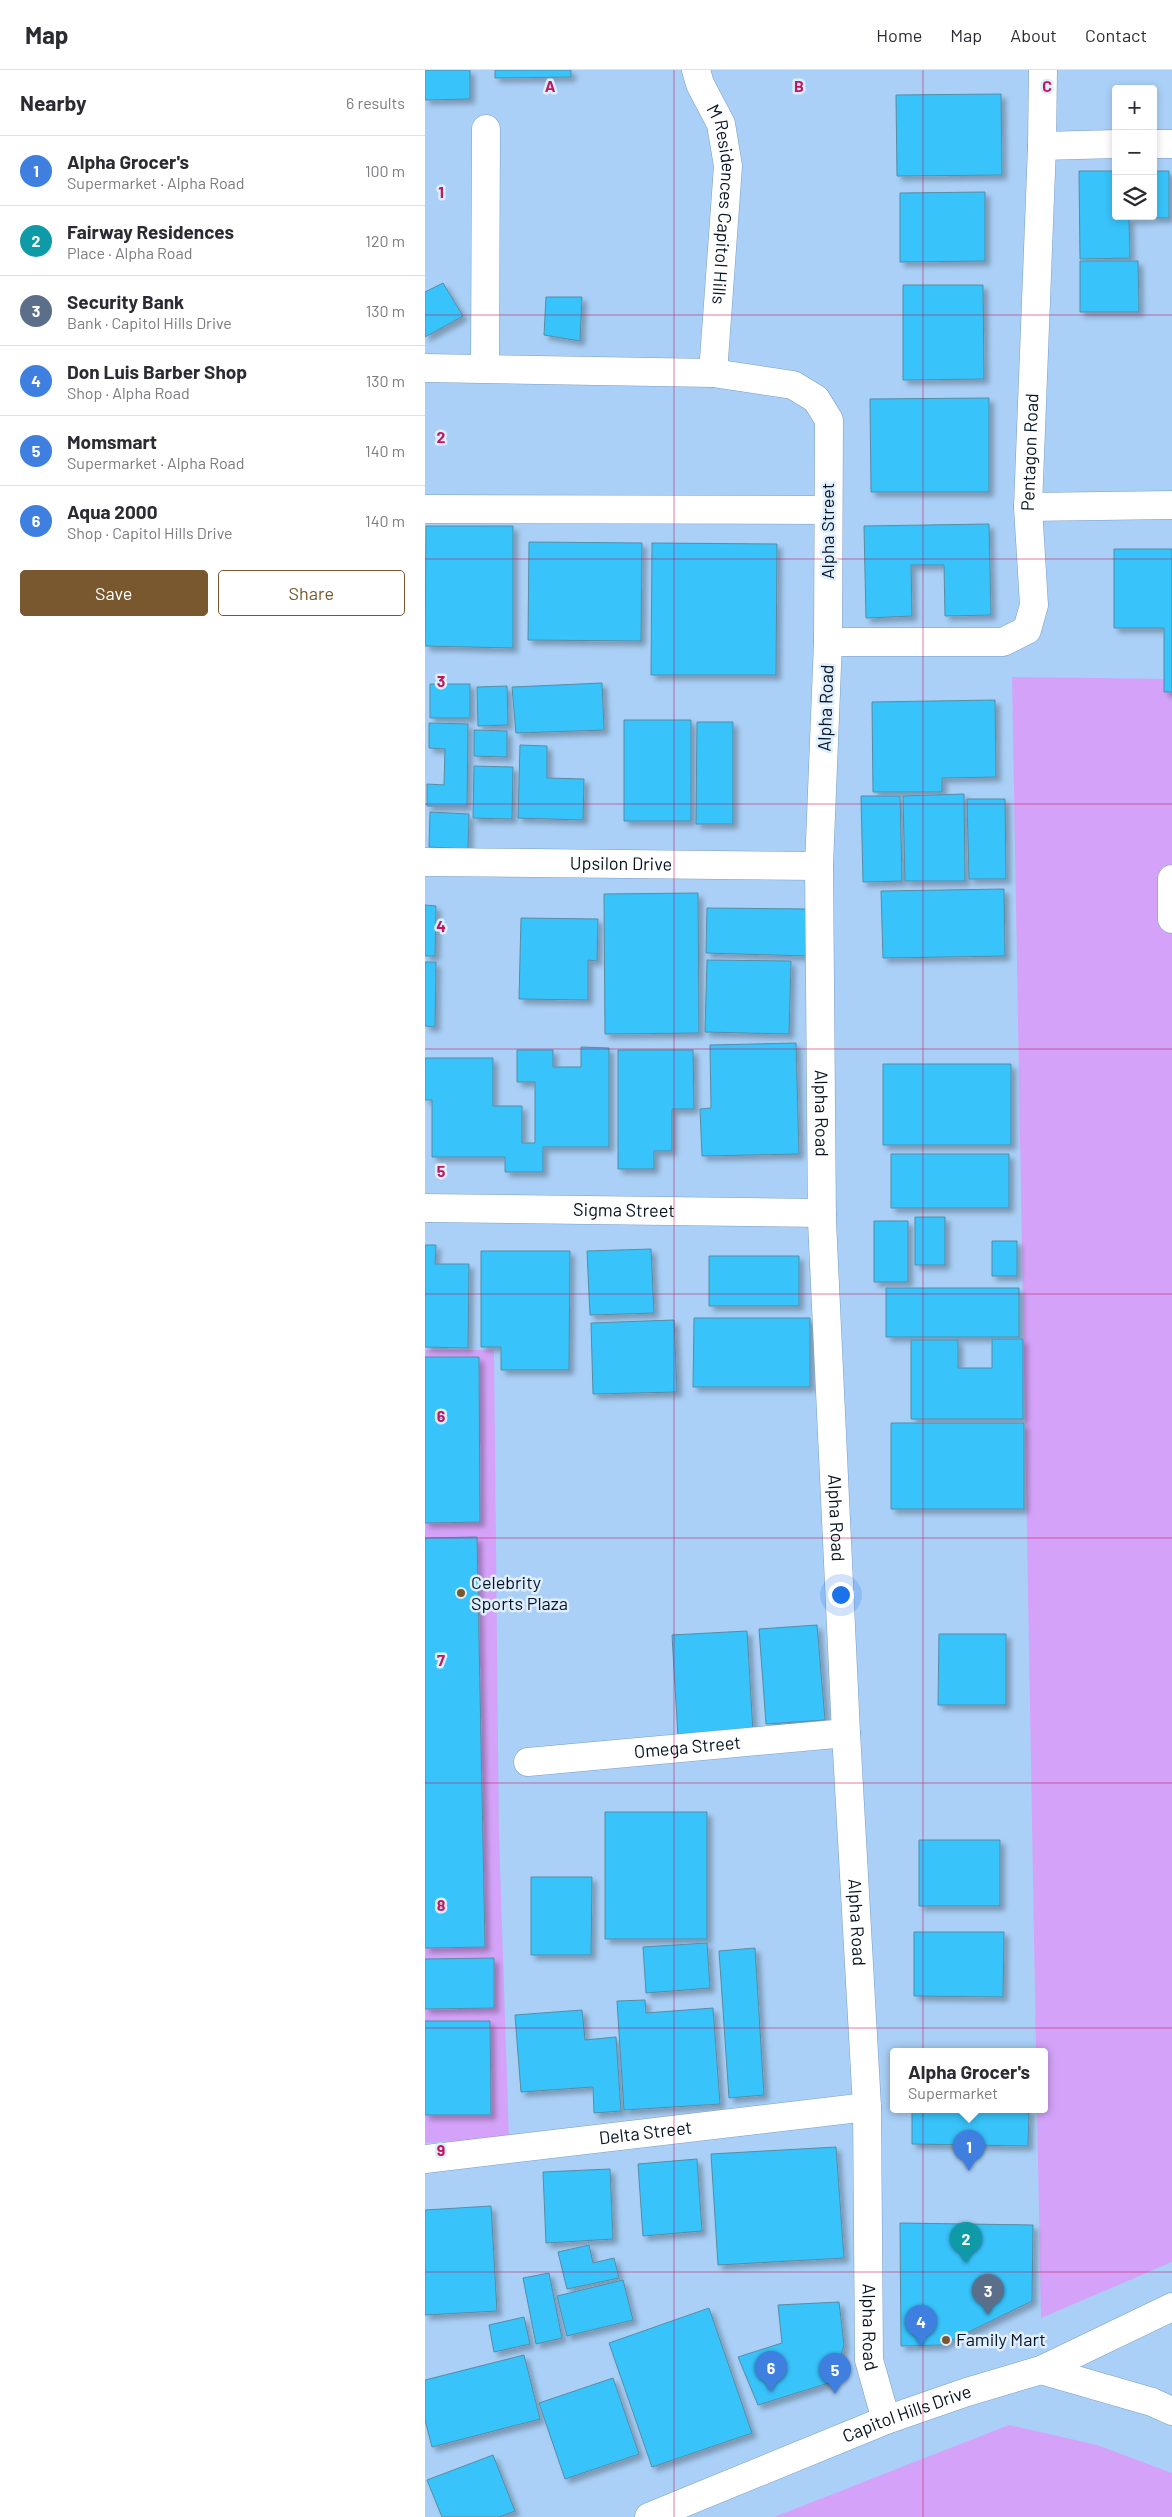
<!DOCTYPE html>
<html lang="en">
<head>
<meta charset="utf-8">
<style>
	body { margin:0; font-family:Barlow,sans-serif; background:#f7f7f7; color:#2b2b33 }
	.controls { position:absolute; right:15px; top:15px; display:grid; overflow:hidden; border-radius:5px; box-shadow:0 2px 8px #0003 }
	.controls button { width:45px; height:45px; display:grid; place-items:center; padding:0; border:0; border-bottom:1px solid #e1e1e2; background:#fff; color:#2b2b33; font:25px sans-serif }
	.you { position:absolute; left:415px; top:1524px; width:18px; height:18px; margin:-12px; border:4px solid #fff; border-radius:50%; background:#1a73e8; box-shadow:0 0 0 8px #1a73e833 }
	.badge { display:grid; place-items:center; width:32px; height:32px; border-radius:50%; background:#79572f; color:#fff; font-size:16px; font-weight:700 }
	.pin { position:absolute; translate:-50% -41px; filter:drop-shadow(0 1px 2px #0008) }
	.pin::after { content:''; position:absolute; top:26px; width:18px; height:15px; background:inherit; clip-path:polygon(0 0,100% 0,50% 100%) }
	.popup { position:absolute; left:465px; top:1978px; width:158px; height:65px; box-sizing:border-box; display:grid; place-content:center; border-radius:5px; background:#fff; filter:drop-shadow(0 1px 4px #0005); font-size:16px; white-space:nowrap; color:#7c7c81 }
	.popup b { font-size:19px; color:#2b2b33 }
	.popup::after { content:''; position:absolute; left:50%; top:100%; margin-left:-10px; border:10px solid transparent; border-top-color:#fff }
	.list { margin:0; padding:0; list-style:none }
	h2 { display:flex; justify-content:space-between; align-items:center; height:65px; margin:0; padding:0 20px; font-size:21px }
	h2 small { font-size:16px; font-weight:400; color:#7c7c81 }
	.list li { display:grid; grid-template-columns:32px 1fr auto; gap:15px; align-items:center; box-sizing:border-box; height:70px; padding:0 20px; border-top:1px solid #e1e1e2 }
	.list b { display:block; font-size:19px; white-space:nowrap }
	.list p { margin:0; font-size:16px; white-space:nowrap; color:#7c7c81 }
	.list em { font-size:16px; font-style:normal; color:#7c7c81 }
	.actions { display:flex; gap:10px; padding:15px 20px }
	.actions a { flex:1; padding:11px 0; border:1px solid #79572f; border-radius:5px; text-align:center; font-size:18px; color:#79572f }
	.actions .main { background:#79572f; color:#fff }
	.icon { flex:none; width:28px; height:28px; fill:none; stroke:currentColor; stroke-width:2; stroke-linecap:round; stroke-linejoin:round }
	.map { position:relative; flex:none; width:747px; height:2447px; overflow:hidden }
	header { display:flex; align-items:center; gap:30px; box-sizing:border-box; height:70px; padding:0 25px; background:#fff; border-bottom:1px solid #e1e1e2 }
	header strong { font-size:24px }
	nav { display:flex; gap:28px; margin-inline-start:auto; font-size:18px }
	main { display:flex }
	aside { flex:1; background:#fff }
	.map>svg:first-child { display:block }
</style>
</head>
<body>
<header>
<strong>Map</strong>
<nav><a>Home</a><a>Map</a><a>About</a><a>Contact</a></nav>
</header>
<main>
<aside>
<h2>Nearby<small>6 results</small></h2>
<ul class="list">
<li><span class="badge" style="background:#3f7fe0">1</span><div><b>Alpha Grocer's</b><p>Supermarket · Alpha Road</p></div><em>100 m</em></li>
<li><span class="badge" style="background:#0f9aa8">2</span><div><b>Fairway Residences</b><p>Place · Alpha Road</p></div><em>120 m</em></li>
<li><span class="badge" style="background:#5c6f8a">3</span><div><b>Security Bank</b><p>Bank · Capitol Hills Drive</p></div><em>130 m</em></li>
<li><span class="badge" style="background:#3f7fe0">4</span><div><b>Don Luis Barber Shop</b><p>Shop · Alpha Road</p></div><em>130 m</em></li>
<li><span class="badge" style="background:#3f7fe0">5</span><div><b>Momsmart</b><p>Supermarket · Alpha Road</p></div><em>140 m</em></li>
<li><span class="badge" style="background:#3f7fe0">6</span><div><b>Aqua 2000</b><p>Shop · Capitol Hills Drive</p></div><em>140 m</em></li>
</ul>
<div class="actions"><a class="main">Save</a><a>Share</a></div>
</aside>
<div class="map">
<svg width="747" height="2447" viewBox="0 0 747 2447">
	<defs>
		<filter id="shadow"><feDropShadow dx="4.5" dy="4.5" stdDeviation="2.5" flood-color="#0004"/></filter>
	</defs>
	<rect width="100%" height="100%" fill="#aad0f7"/>
	<!-- green -->
	<path fill="#d4a3f9" d="M587 607 747 609V2192L616 2248 612 2040H619V1982H611Z
		M0 1280H69L74 1766 84 2068 0 2073Z
		M584 2355 672 2375 747 2403V2447H349Z"/>
	<!-- building -->
	<path fill="#38c3fa" stroke="#578ca5" filter="url(#shadow)" d="M0 0H45V29L0 30Z
		M70 0H146V7L70 8Z
		M576 24 577 105 472 106 471 25Z
		M654 101H691V146H728V101H744V148H704L705 188 655 189Z
		M560 122V191L475 192V123Z
		M655 191H713L714 242H655Z
		M18 213 38 246 0 267V222Z
		M478 215H558L559 309 478 310Z
		M121 227H157L155 271 119 265Z
		M564 328V422H446L445 329Z
		M564 454 566 545 520 546 519 495H486L487 546 441 548 439 456Z
		M1 456H88V578L0 576Z
		M104 472 217 473 216 571 103 570Z
		M227 473 352 474 351 605H226Z
		M689 479H747V622H739V558H689Z
		M177 613 179 660 91 663 87 617Z
		M5 614H45V648H5Z
		M82 616 83 655 53 656 52 617Z
		M570 630 571 707 517 708V722H448L447 632Z
		M199 650H266V751H199Z
		M272 652H308V754H271Z
		M4 653 43 654 42 736H2V714L19 715 20 679 4 678Z
		M49 660 82 661V687L49 686Z
		M95 675 122 676V708L159 709 158 750 93 748Z
		M49 696 88 697 87 749 48 748Z
		M539 724 540 811H480L478 726Z
		M436 726H475L477 811 438 812Z
		M542 729H580L581 809H544Z
		M5 742 44 744 43 779 4 777Z
		M579 819 580 886 458 888 456 821Z
		M273 823 274 963 180 964 179 824Z
		M0 835 11 836 10 886H0Z
		M282 838 383 839V886L281 883Z
		M96 848 173 849 172 891 163 890V930L94 929Z
		M282 890 366 891 364 964 280 962Z
		M0 892H11L10 957 0 956Z
		M371 973 374 1084 277 1086 275 1039 286 1038 285 975Z
		M156 977 184 978V1077H118V1102H80V1087H7V1030H0V988H68V1036H97V1073H110V1012H92V980H128V997H156Z
		M193 980H268L269 1039H247V1081H229V1099H193Z
		M458 994H586V1075H458Z
		M466 1084H584V1138H466Z
		M490 1147H520V1195H490Z
		M449 1151H483V1212H449Z
		M567 1171H592V1206H567Z
		M0 1175H11L10 1194H44L43 1278 0 1277Z
		M226 1179 229 1243 165 1245 162 1181Z
		M56 1181H145L144 1300H76V1277H56Z
		M284 1186H374V1236H284Z
		M461 1218H594V1267H461Z
		M269 1248H385V1317H268Z
		M249 1250 252 1322 168 1324 166 1253Z
		M567 1269H598V1349H486V1270H533V1298H567Z
		M0 1287H54L55 1452 0 1453Z
		M466 1353H599V1439H466Z
		M52 1467 60 1877 0 1878V1468Z
		M392 1555 400 1650 341 1654 334 1559Z
		M322 1561 328 1662 253 1667 247 1565Z
		M514 1564H581V1635H513Z
		M180 1742H282V1869H180Z
		M494 1770H575V1836H494Z
		M106 1807H167L166 1885H106Z
		M489 1862H579L578 1927 489 1926Z
		M282 1873 285 1918 221 1923 218 1877Z
		M330 1878 339 2025 304 2028 294 1881Z
		M69 1888V1938L0 1939V1889Z
		M220 1930 221 1943 288 1938 295 2034 199 2040 192 1931Z
		M157 1940 160 1970 191 1967 196 2041 169 2043 168 2017 96 2022 90 1945Z
		M0 1951H65L66 2045H0Z
		M487 2040H604L603 2076 487 2074Z
		M411 2077 419 2188 293 2195 286 2084Z
		M272 2089 277 2161 218 2166 213 2094Z
		M185 2099 188 2169 121 2173 118 2102Z
		M66 2136 72 2241 0 2245V2140Z
		M475 2153 608 2155 607 2231 517 2275 476 2276Z
		M164 2175 168 2193 189 2188 194 2208 142 2219 133 2182Z
		M124 2203 137 2268 111 2274 98 2208Z
		M198 2210 208 2250 142 2266 132 2226Z
		M414 2232 419 2275 407 2312 333 2335 313 2287 357 2273 353 2235Z
		M284 2238 327 2363 227 2397 184 2273Z
		M99 2247 105 2274 69 2282 64 2255Z
		M99 2285 115 2349 7 2377 0 2350V2310Z
		M188 2308 214 2384 140 2409 114 2333Z
		M68 2385 90 2441 74 2447H17L2 2410Z"/>
	<g fill="none" stroke-linecap="round" stroke-linejoin="round">
		<defs>
			<g id="minor">
				<path id="s1" d="M271 0 275 14 296 54 303 96 288 303"/>
				<path d="M728 74H747"/>
				<path d="M617 76 691 74"/>
				<path id="s2" d="M0 298 288 303 368 315 391 329 404 350 403 572 394 796 397 1151 421 1663 442 2037 444 2290 461 2350"/>
				<path d="M60 298 61 59"/>
				<path d="M603 437 747 435"/>
				<path d="M0 439 402 440"/>
				<path id="s3" d="M403 572H578L602 560 609 535 603 437 617 76 618 0"/>
				<path id="s4" d="M0 792 394 796"/>
				<path d="M747 809V849"/>
				<path id="s5" d="M0 1138 397 1143"/>
				<path id="s6" d="M103 1692 421 1663"/>
				<path id="s7" d="M0 2089 442 2037"/>
				<path d="M616 2300 727 2332 747 2341"/>
				<path id="s8" d="M224 2447 461 2350 542 2322 616 2300 747 2237"/>
			</g>
		</defs>
		<!-- minor casing -->
		<use href="#minor" stroke="#7a9ec4" stroke-width="29"/>
		<!-- minor -->
		<use href="#minor" stroke="#fff" stroke-width="28"/>
	</g>
	<!-- grid -->
	<path fill="none" stroke="#c2185b" stroke-width="1" stroke-opacity="0.55" d="M249 0V2447M498 0V2447M0 245H747M0 489H747M0 734H747M0 979H747M0 1224H747M0 1468H747M0 1713H747M0 1958H747M0 2202H747"/>
	<!-- markers -->
	<g fill="#79572f" stroke="#dfeefe" stroke-width="2">
		<circle cx="36" cy="1523" r="5"/>
		<circle cx="521" cy="2270" r="5"/>
	</g>
	<g text-anchor="middle" stroke-width="5" stroke-linejoin="round" paint-order="stroke">
		<!-- street labels -->
		<g font-size="18" fill="#061321" stroke="#dfeefe">
			<text dy="6" stroke="none"><textPath href="#s1" startOffset="140">M Residences Capitol Hills</textPath></text>
			<text dy="6" stroke="none"><textPath href="#s3" startOffset="381">Pentagon Road</textPath></text>
			<text transform="translate(403 461) rotate(-90)" y="6">Alpha Street</text>
			<text transform="translate(401 638) rotate(-88)" y="6">Alpha Road</text>
			<text dy="6" stroke="none"><textPath href="#s4" startOffset="196">Upsilon Drive</textPath></text>
			<text dy="6" stroke="none"><textPath href="#s2" startOffset="1114">Alpha Road</textPath></text>
			<text dy="6" stroke="none"><textPath href="#s5" startOffset="199">Sigma Street</textPath></text>
			<text dy="6" stroke="none"><textPath href="#s2" startOffset="1519">Alpha Road</textPath></text>
			<text dy="6" stroke="none"><textPath href="#s6" startOffset="160">Omega Street</textPath></text>
			<text dy="6" stroke="none"><textPath href="#s2" startOffset="1924">Alpha Road</textPath></text>
			<text dy="6" stroke="none"><textPath href="#s7" startOffset="222">Delta Street</textPath></text>
			<text dy="6" stroke="none"><textPath href="#s2" startOffset="2329">Alpha Road</textPath></text>
			<text dy="6" stroke="none"><textPath href="#s8" startOffset="278">Capitol Hills Drive</textPath></text>
		</g>
		<!-- poi labels -->
		<g font-size="18" fill="#061321" stroke="#dfeefe" text-anchor="start">
			<text x="46" y="1519">Celebrity<tspan x="46" dy="21">Sports Plaza</tspan></text>
			<text x="531" y="2276">Family Mart</text>
		</g>
	</g>
	<g font-size="16" text-anchor="middle" font-weight="bold" fill="#c2185b" stroke="#dfeefe" stroke-width="5" stroke-linejoin="round" paint-order="stroke">
		<text x="125" y="22">A</text>
		<text x="374" y="22">B</text>
		<text x="622" y="22">C</text>
		<text x="16" y="128">1</text>
		<text x="16" y="373">2</text>
		<text x="16" y="617">3</text>
		<text x="16" y="862">4</text>
		<text x="16" y="1107">5</text>
		<text x="16" y="1352">6</text>
		<text x="16" y="1596">7</text>
		<text x="16" y="1841">8</text>
		<text x="16" y="2086">9</text>
	</g>
</svg>
<div class="controls">
<button>+</button>
<button>−</button>
<button><svg class="icon" aria-label="layers" viewBox="0 0 24 24"><path d="M12 4l9 5-9 5-9-5zM3 14l9 5 9-5"/></svg></button>
</div>
<div class="you"></div>
<div class="pin badge" style="left:544px;top:2101px;background:#3f7fe0">1</div>
<div class="popup"><b>Alpha Grocer's</b>Supermarket</div>
<div class="pin badge" style="left:541px;top:2193px;background:#0f9aa8">2</div>
<div class="pin badge" style="left:563px;top:2245px;background:#5c6f8a">3</div>
<div class="pin badge" style="left:496px;top:2276px;background:#3f7fe0">4</div>
<div class="pin badge" style="left:410px;top:2324px;background:#3f7fe0">5</div>
<div class="pin badge" style="left:346px;top:2322px;background:#3f7fe0">6</div>
</div>
</main>
</body>
</html>
